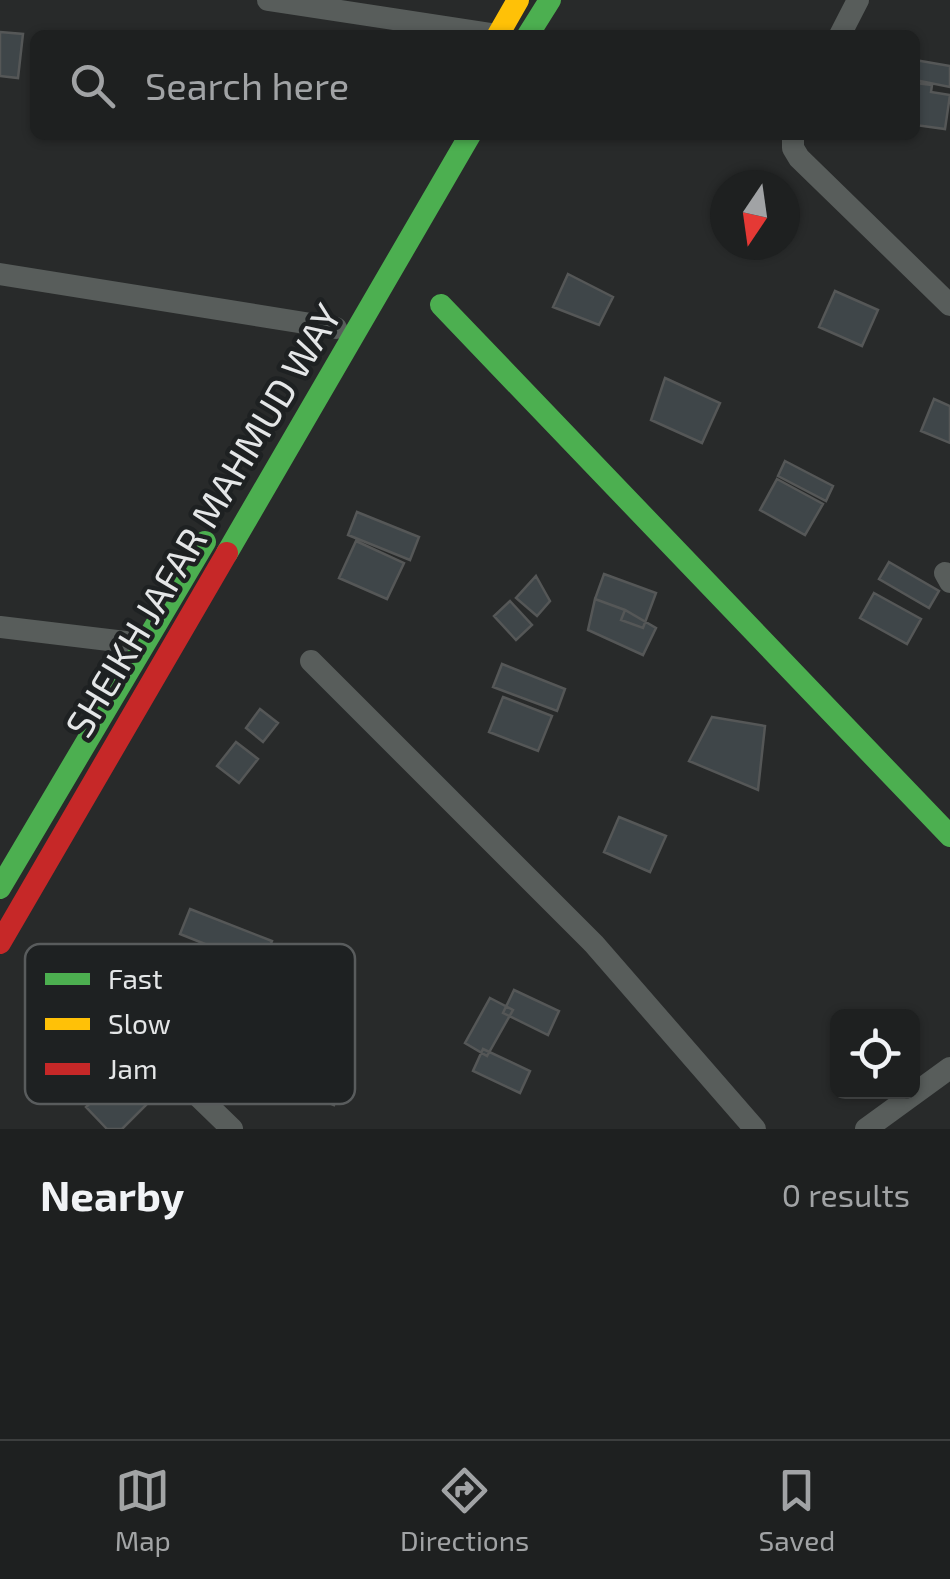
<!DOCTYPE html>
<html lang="en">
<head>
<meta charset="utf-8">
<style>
	body { margin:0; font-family:"Exo 2",sans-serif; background:#262829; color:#f1f3f6 }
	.controls { position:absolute; right:30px; bottom:30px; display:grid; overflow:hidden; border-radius:15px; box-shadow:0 2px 8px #0004 }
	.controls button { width:90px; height:90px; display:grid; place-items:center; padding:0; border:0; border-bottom:2px solid #3c3e3e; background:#1e2020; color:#f1f3f6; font:50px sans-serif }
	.compass { position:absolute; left:710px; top:170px; width:90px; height:90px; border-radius:50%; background:#1e2020; box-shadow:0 2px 8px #0004; rotate:193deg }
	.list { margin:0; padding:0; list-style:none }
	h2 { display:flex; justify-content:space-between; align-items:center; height:130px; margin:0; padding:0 40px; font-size:42px }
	h2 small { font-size:32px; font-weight:400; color:#a1a3a5 }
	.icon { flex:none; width:55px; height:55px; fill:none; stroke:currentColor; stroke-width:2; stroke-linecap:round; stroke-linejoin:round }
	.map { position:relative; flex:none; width:950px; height:1129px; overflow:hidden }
	.search { position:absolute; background:#1e2020; box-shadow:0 2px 8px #0004; left:30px; right:30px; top:30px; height:110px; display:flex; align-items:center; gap:25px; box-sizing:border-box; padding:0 35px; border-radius:15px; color:#a1a3a5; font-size:38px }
	.sheet { height:310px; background:#1e2020 }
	nav { display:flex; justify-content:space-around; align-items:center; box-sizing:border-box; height:140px; border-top:2px solid #3c3e3e; background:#1e2020; font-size:28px; color:#a1a3a5 }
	nav a { display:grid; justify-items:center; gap:5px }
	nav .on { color:#a2a4a5 }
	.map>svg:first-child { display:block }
</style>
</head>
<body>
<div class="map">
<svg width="950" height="1129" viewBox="0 0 950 1129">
	<rect width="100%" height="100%" fill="#282a2a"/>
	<!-- building -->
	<path fill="#3f4649" stroke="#555757" stroke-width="2.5" d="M0 32 23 34 18 78 0 76Z
		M915 60 950 66V87L915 80Z
		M915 83 932 85 931 92 950 95 945 129 915 125Z
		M725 198V228L714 223Z
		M568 274 613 297 599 325 553 307Z
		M835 291 878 310 862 346 819 327Z
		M665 378 720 403 702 443 651 420Z
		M934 399 950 406V443L921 431Z
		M785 461 833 486 826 501 778 476Z
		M777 479 823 504 805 535 760 510Z
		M357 512 419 537 410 560 348 535Z
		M356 541 404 563 387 599 339 578Z
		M889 562 939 591 929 608 879 579Z
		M604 574 656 593 643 628 621 620 625 610 595 599Z
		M536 576 550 601 537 616 516 598Z
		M874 593 921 619 907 644 860 618Z
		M595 599 625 610 656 628 643 655 588 630Z
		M510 601 532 625 516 640 494 616Z
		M502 664 565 689 557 711 493 687Z
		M503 697 552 716 538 751 489 732Z
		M260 709 278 723 263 742 246 728Z
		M712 717 765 726 758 790 689 761Z
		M236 742 258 759 239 783 217 766Z
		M619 817 666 836 650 872 604 852Z
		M190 909 272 941 250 995 234 989 231 997 178 976 190 945 238 964 240 958 180 934Z
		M514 990 559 1011 548 1035 503 1013Z
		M490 998 513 1010 487 1056 465 1043Z
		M483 1049 530 1071 520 1093 473 1071Z
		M305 1050 349 1068 334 1105 290 1087Z
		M118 1076 147 1104 122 1129H107L86 1107Z"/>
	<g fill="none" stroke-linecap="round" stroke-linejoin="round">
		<!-- street -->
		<path stroke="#585d5b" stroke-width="22" d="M268 0 498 35
			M840 35 858 0
			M793 135V148L799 158 950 305
			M0 274 336 328
			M945 573 950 582
			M0 627 142 644
			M311 661 594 944 755 1129
			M128 1028 232 1129
			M866 1129 950 1068"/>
		<!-- fast -->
		<path stroke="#4caf50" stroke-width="22" d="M528 35 550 0
			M441 305 950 836
			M227 553 470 135
			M0 888 205 542"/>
		<!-- slow -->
		<path stroke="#ffc107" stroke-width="22" d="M498 35 518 0"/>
		<!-- jam -->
		<path stroke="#c62828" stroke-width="22" d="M0 943 227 553"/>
	</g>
	<g text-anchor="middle" stroke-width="9" stroke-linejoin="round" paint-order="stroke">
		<!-- street labels -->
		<g font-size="38" fill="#e4e6e7" stroke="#1e2122">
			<text transform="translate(204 521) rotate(-59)" y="13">SHEIKH JAFAR MAHMUD WAY</text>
		</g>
	</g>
	<!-- legend -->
	<rect x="25" y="944" width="330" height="160" rx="15" fill="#1e2122" stroke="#595c5d" stroke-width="2.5"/>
	<rect x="45" y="973" width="45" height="12" fill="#4caf50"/>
	<rect x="45" y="1018" width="45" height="12" fill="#ffc107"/>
	<rect x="45" y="1063" width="45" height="12" fill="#c62828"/>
	<g font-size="28" fill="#e4e6e7">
		<text x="108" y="989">Fast</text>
		<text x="108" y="1034">Slow</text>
		<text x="108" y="1079">Jam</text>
	</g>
</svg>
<div class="controls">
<button><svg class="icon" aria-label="locate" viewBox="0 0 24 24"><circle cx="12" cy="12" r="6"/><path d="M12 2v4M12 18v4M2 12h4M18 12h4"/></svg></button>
</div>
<svg class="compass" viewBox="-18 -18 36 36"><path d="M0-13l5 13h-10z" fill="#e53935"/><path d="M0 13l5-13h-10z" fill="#a1a3a5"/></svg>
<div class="search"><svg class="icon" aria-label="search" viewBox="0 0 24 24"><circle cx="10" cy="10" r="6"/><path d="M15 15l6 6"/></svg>Search here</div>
</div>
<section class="sheet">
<h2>Nearby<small>0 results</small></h2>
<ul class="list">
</ul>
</section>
<nav>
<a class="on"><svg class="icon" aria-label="map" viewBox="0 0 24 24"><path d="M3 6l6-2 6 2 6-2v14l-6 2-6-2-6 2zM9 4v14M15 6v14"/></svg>Map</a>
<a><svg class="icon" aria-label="directions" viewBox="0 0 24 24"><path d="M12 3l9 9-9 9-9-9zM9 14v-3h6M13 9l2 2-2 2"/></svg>Directions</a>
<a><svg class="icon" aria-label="saved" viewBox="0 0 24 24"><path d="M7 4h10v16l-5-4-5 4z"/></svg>Saved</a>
</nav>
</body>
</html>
